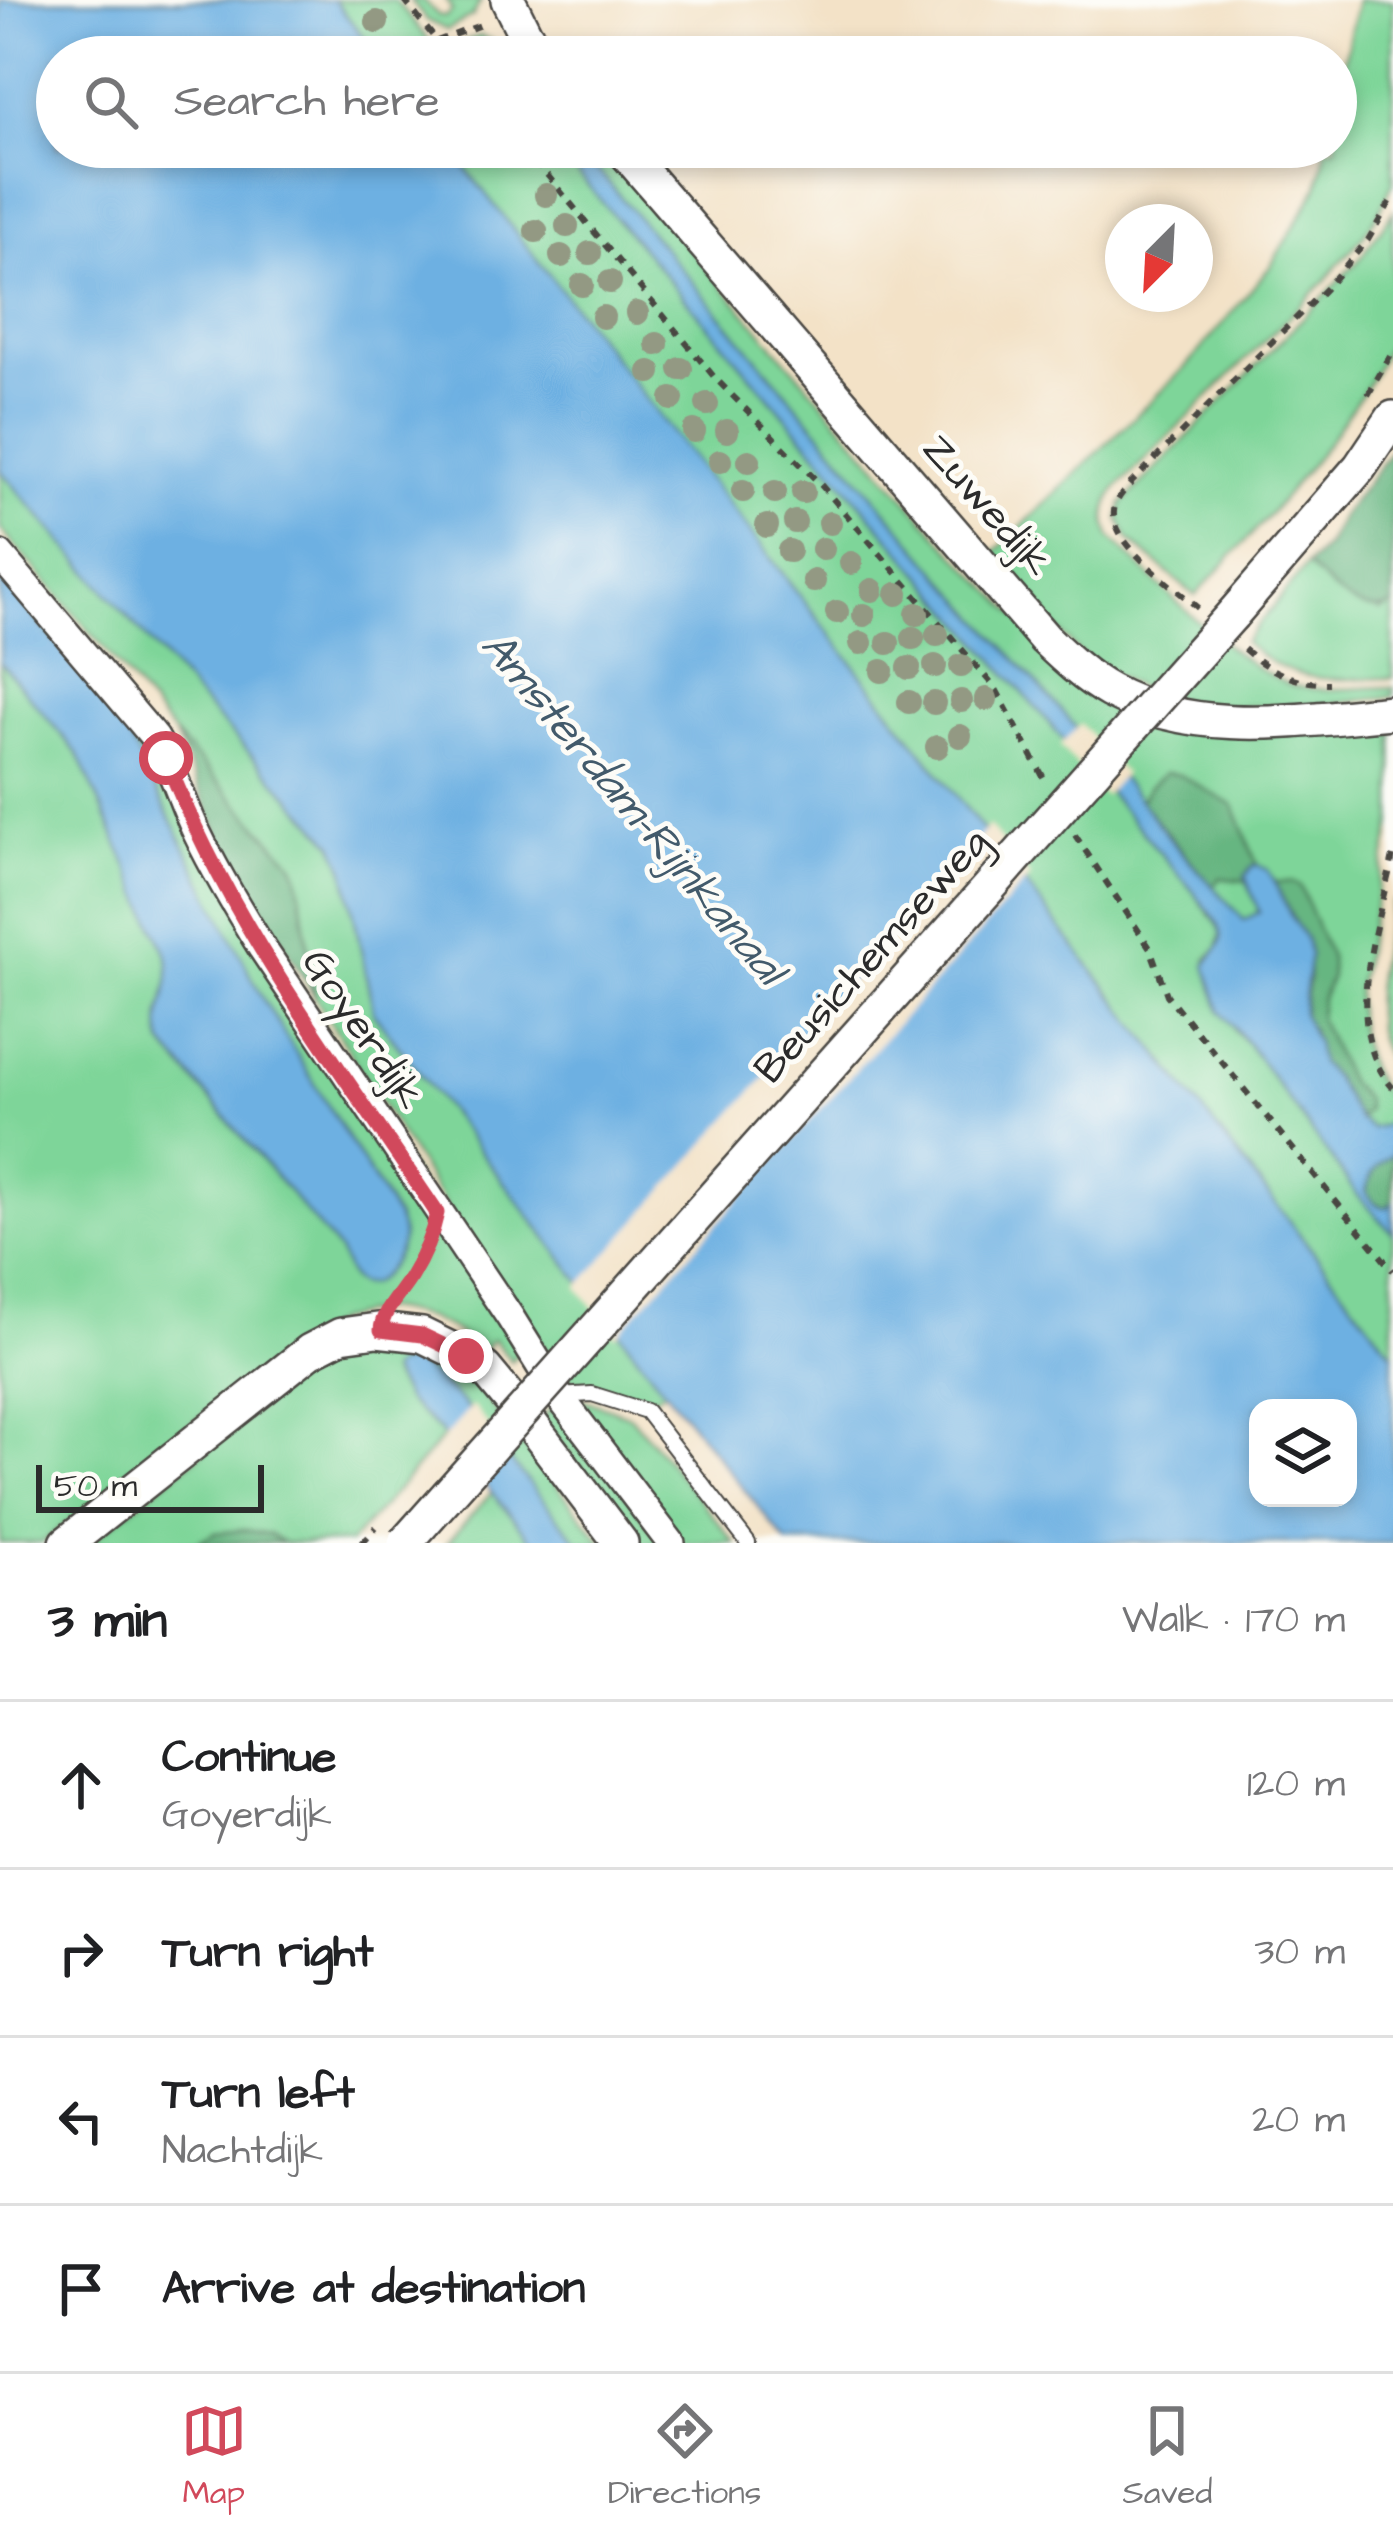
<!DOCTYPE html>
<html lang="en">
<head>
<meta charset="utf-8">
<style>
	body { margin:0; font-family:"Architects Daughter",sans-serif; background:#f2f2f2; color:#202124 }
	.controls { position:absolute; right:36px; bottom:36px; display:grid; overflow:hidden; border-radius:24px; box-shadow:0 6px 18px #0003 }
	.controls button { width:108px; height:108px; display:grid; place-items:center; padding:0; border:0; border-bottom:3px solid #e0e0e0; background:#fff; color:#202124; font:60px sans-serif }
	.compass { position:absolute; left:1105px; top:204px; width:108px; height:108px; border-radius:50%; background:#fff; box-shadow:0 6px 18px #0003; rotate:204deg }
	.scale { position:absolute; left:36px; bottom:30px; width:228px; box-sizing:border-box; padding-left:12px; border:6px solid #2b2b2b; border-top:0; font-size:33px; line-height:42px; white-space:nowrap; color:#2b2b2b; -webkit-text-stroke:9px #fdfcf7; paint-order:stroke }
	.stop { position:absolute; width:36px; height:36px; margin:-27px; border:9px solid #d1495b; border-radius:50%; background:#fff }
	.stop.end { background:#d1495b; border-color:#fff; box-shadow:0 3px 12px #0008 }
	.list { margin:0; padding:0; list-style:none }
	h2 { display:flex; justify-content:space-between; align-items:center; height:156px; margin:0; padding:0 48px; font-size:51px }
	h2 small { font-size:39px; font-weight:400; color:#757577 }
	.list li { display:grid; grid-template-columns:78px 1fr auto; gap:36px; align-items:center; box-sizing:border-box; height:168px; padding:0 48px; border-top:3px solid #e0e0e0 }
	.list b { display:block; font-size:45px; white-space:nowrap }
	.list p { margin:0; font-size:39px; white-space:nowrap; color:#757577 }
	.list em { font-size:39px; font-style:normal; color:#757577 }
	.icon { flex:none; width:66px; height:66px; fill:none; stroke:currentColor; stroke-width:2; stroke-linecap:round; stroke-linejoin:round }
	.map { position:relative; flex:none; width:1393px; height:1543px; overflow:hidden }
	.search { position:absolute; background:#fff; box-shadow:0 6px 18px #0003; left:36px; right:36px; top:36px; height:132px; display:flex; align-items:center; gap:30px; box-sizing:border-box; padding:0 42px; border-radius:66px; color:#757577; font-size:45px }
	.sheet { height:828px; background:#fff }
	nav { display:flex; justify-content:space-around; align-items:center; box-sizing:border-box; height:168px; border-top:3px solid #e0e0e0; background:#fff; font-size:33px; color:#757577 }
	nav a { display:grid; justify-items:center; gap:6px }
	nav .on { color:#d1495b }
	.map>svg:first-child { display:block }
</style>
</head>
<body>
<div class="map">
<svg width="1393" height="1543" viewBox="0 0 1393 1543">
	<rect width="100%" height="100%" fill="#fdfcf7"/>
	<filter id="ink" filterUnits="userSpaceOnUse"><feTurbulence type="fractalNoise" baseFrequency=".00833" numOctaves="2"/><feDisplacementMap in="SourceGraphic" scale="24" xChannelSelector="R" yChannelSelector="G"/><feConvolveMatrix kernelMatrix="1 2 1 2 8 2 1 2 1" color-interpolation-filters="sRGB"/></filter>
	<filter id="wash" filterUnits="userSpaceOnUse"><feTurbulence type="fractalNoise" baseFrequency=".004" numOctaves="4" result="noise"/><feDisplacementMap in="SourceGraphic" scale="48" xChannelSelector="R" yChannelSelector="G"/><feGaussianBlur stdDeviation="2.7" result="paint"/><feColorMatrix in="noise" values="0 0 0 0 0 0 0 0 0 0 0 0 0 0 0 0 0 1.4 0 .05"/><feComposite in="paint" operator="in"/></filter>
	<g filter="url(#wash)">
		<rect width="100%" height="100%" fill="#f3e2c7"/>
		<!-- green -->
		<path fill="#7ed599" stroke="#548062" stroke-width="3" d="M334 0H395L443 57H379Z
			M410 0H423L438 15 445 17 452 10 446 0H481L473 16 447 30 426 20Z
			M1357 0H1393V182L1380 211 1363 236 1324 282 1116 489C1105 505 1103 520 1111 538 1153 578 1245 677 1300 687 1329 692 1363 687 1393 687V697L1325 704 1212 708 1143 690 1085 659 990 557 1188 365 1270 267 1318 187 1326 147H1336V101Z
			M480 36 514 49 524 57H460L459 52 465 41Z
			M449 147H555L1193 891 1222 931 1218 948 1207 960 1234 1030 1248 1044 1357 1194 1393 1233V1354Z
			M578 147H602L943 541 1100 700 1378 725 1393 733V820L1357 988C1355 1030 1362 1072 1393 1102V1128L1386 1125 1371 1128C1306 1082 1310 886 1257 865L1233 806 1149 787 1140 801 941 575Z
			M1393 212V336L1368 384 1326 445 1265 520 1195 596 1129 540 1119 518 1122 504 1358 261Z
			M0 470 196 695 334 844 345 870 374 1014 665 1391 644 1401 633 1400 601 1392 564 1376 482 1265 315 997 298 875 294 865 175 735 98 641 0 529Z
			M0 564 142 731 522 1349 511 1361 493 1339 482 1352 455 1331 428 1318 397 1311 383 1309 337 1320 221 1401 42 1543H0V662L78 754 154 921 168 957 172 976 161 1014 163 1044 339 1251 351 1278 396 1216 0 577Z
			M1307 565 1334 591 1381 611 1393 605V678C1330 679 1294 687 1244 642Z
			M1219 878 1247 881 1259 909 1256 915 1243 920 1213 887Z
			M1393 900V1068C1358 1018 1382 954 1393 900Z
			M370 1347C410 1350 444 1358 475 1385L604 1543H579L447 1388 391 1375 406 1400 444 1436 350 1543H284L268 1534 215 1533 195 1543H89L305 1371 328 1359Z
			M573 1398 595 1403 631 1416 735 1543H681Z
			M558 1399 662 1543H641L541 1420Z
			M492 1492 534 1543H447Z"/>
		<!-- forest -->
		<path fill="#66b681" stroke="#487056" stroke-width="3" d="M1393 448V605C1360 620 1330 587 1307 565L1327 545 1341 517Z
			M175 735 294 865 298 875 315 997 220 837Z
			M1165 773 1180 775 1234 806 1257 865 1252 867 1245 876 1247 881 1220 878 1213 887 1140 801 1149 787Z
			M1274 882H1291L1300 886 1330 958 1331 977 1321 998 1319 1019 1349 1083 1365 1099 1367 1109 1358 1119 1334 1078 1320 1063 1312 1030 1303 1020C1302 1006 1306 996 1308 982 1312 944 1290 915 1274 882Z
			M1393 1155V1202L1385 1208 1371 1200 1366 1191C1371 1172 1376 1164 1393 1155Z
			M245 1530 268 1534 284 1543H195L215 1533Z"/>
		<!-- water -->
		<path fill="#6db0e2" stroke="#4c6e86" stroke-width="3" fill-rule="evenodd" d="M0 0H334L379 57H57V147H449L1393 1354V1543H787L665 1391 374 1014 345 870 334 844 196 695 0 470ZM1258 1408H1348V1498H1258Z
			M555 147H578L941 575 1133 792 1174 844 1244 920 1259 912 1245 876 1252 867 1257 865 1268 870 1292 918 1305 938 1310 954 1302 1013 1316 1042 1320 1063 1334 1078 1358 1119 1371 1128 1386 1125 1393 1128V1155C1377 1164 1371 1172 1366 1191 1371 1199 1378 1209 1388 1207L1393 1202V1233L1357 1194 1248 1044 1220 1011 1206 966C1209 960 1214 955 1218 948 1231 929 1204 907 1193 891Z
			M0 577 115 710 263 999 396 1217C397 1219 402 1233 402 1236 402 1255 372 1302 352 1279 346 1272 343 1259 339 1251L163 1043C153 1011 174 991 168 957L78 754 0 662Z
			M408 1361C429 1370 447 1388 464 1405L579 1543H534L439 1430 406 1400 390 1371 396 1365Z"/>
		<!-- pier -->
		<path fill="#f3e2c7" d="M1080 724 1124 774 1104 796 1060 746Z
			M989 826 1030 877 616 1336 578 1287Z
			M472 1406 511 1453 480 1487 441 1441Z"/>
	</g>
	<g filter="url(#ink)">
		<g fill="none" stroke-linecap="round" stroke-linejoin="round">
			<defs>
				<path id="service" d="M559 1396 592 1394 646 1411 748 1543"/>
				<path id="minor" d="M0 555 155 738C173 768 182 802 197 833 216 873 239 911 262 948L510 1317 559 1396 671 1543"/>
				<path id="tertiary" d="M508 0 525 34 541 57
					M621 147 1045 639C1065 658 1085 677 1110 691 1198 738 1298 720 1393 712
					M1233 614 1360 467 1393 418
					M67 1543 310 1351 341 1335 377 1330 422 1335 465 1356 485 1369 530 1423 621 1543"/>
			</defs>
			<!-- service casing -->
			<use href="#service" stroke="#494642" stroke-width="18"/>
			<!-- minor casing -->
			<use href="#minor" stroke="#494642" stroke-width="32"/>
			<!-- tertiary casing -->
			<use href="#tertiary" stroke="#494642" stroke-width="38"/>
			<!-- path -->
			<path stroke="#494642" stroke-width="6" stroke-dasharray="9 9" stroke-linecap="butt" d="M404 0 450 57
				M437 41 486 23
				M524 147 715 378 821 485 996 689 1046 782
				M1368 395 1393 351
				M1198 608C1176 588 1104 540 1115 506 1118 497 1126 489 1132 482L1326 288 1368 240 1393 197
				M1244 649C1269 671 1295 684 1329 683
				M1075 835 1150 948 1167 995 1393 1271
				M1393 856C1378 927 1339 1027 1393 1088
				M394 1301 414 1273 428 1246"/>
			<!-- service -->
			<use href="#service" stroke="#fff" stroke-width="14"/>
			<!-- minor -->
			<use href="#minor" stroke="#fff" stroke-width="27"/>
			<!-- tertiary -->
			<use href="#tertiary" stroke="#fff" stroke-width="33"/>
			<defs>
				<path id="tertiary-bridge" d="M405 1543 1233 614"/>
			</defs>
			<!-- tertiary-bridge casing -->
			<use href="#tertiary-bridge" stroke="#494642" stroke-width="38" stroke-linecap="butt"/>
			<!-- path-bridge -->
			<path stroke="#494642" stroke-width="6" stroke-dasharray="9 9" stroke-linecap="butt" d="M362 1543 376 1527"/>
			<!-- tertiary-bridge -->
			<use href="#tertiary-bridge" stroke="#fff" stroke-width="33"/>
		</g>
		<!-- trees -->
		<g fill="#939983">
			<circle cx="377" cy="22" r="12"/>
			<circle cx="546" cy="195" r="12"/>
			<circle cx="567" cy="226" r="12"/>
			<circle cx="536" cy="231" r="12"/>
			<circle cx="590" cy="253" r="12"/>
			<circle cx="561" cy="256" r="12"/>
			<circle cx="610" cy="282" r="12"/>
			<circle cx="582" cy="285" r="12"/>
			<circle cx="637" cy="313" r="12"/>
			<circle cx="603" cy="317" r="12"/>
			<circle cx="657" cy="344" r="12"/>
			<circle cx="681" cy="369" r="12"/>
			<circle cx="650" cy="372" r="12"/>
			<circle cx="672" cy="399" r="12"/>
			<circle cx="707" cy="404" r="12"/>
			<circle cx="694" cy="431" r="12"/>
			<circle cx="727" cy="431" r="12"/>
			<circle cx="720" cy="461" r="12"/>
			<circle cx="749" cy="461" r="12"/>
			<circle cx="743" cy="491" r="12"/>
			<circle cx="775" cy="492" r="12"/>
			<circle cx="803" cy="492" r="12"/>
			<circle cx="795" cy="522" r="12"/>
			<circle cx="830" cy="523" r="12"/>
			<circle cx="767" cy="526" r="12"/>
			<circle cx="823" cy="549" r="12"/>
			<circle cx="789" cy="551" r="12"/>
			<circle cx="851" cy="563" r="12"/>
			<circle cx="814" cy="581" r="12"/>
			<circle cx="872" cy="590" r="12"/>
			<circle cx="897" cy="594" r="12"/>
			<circle cx="837" cy="612" r="12"/>
			<circle cx="917" cy="614" r="12"/>
			<circle cx="864" cy="615" r="12"/>
			<circle cx="937" cy="635" r="12"/>
			<circle cx="913" cy="638" r="12"/>
			<circle cx="861" cy="643" r="12"/>
			<circle cx="888" cy="643" r="12"/>
			<circle cx="935" cy="666" r="12"/>
			<circle cx="961" cy="666" r="12"/>
			<circle cx="909" cy="668" r="12"/>
			<circle cx="882" cy="671" r="12"/>
			<circle cx="986" cy="699" r="12"/>
			<circle cx="961" cy="701" r="12"/>
			<circle cx="909" cy="702" r="12"/>
			<circle cx="934" cy="703" r="12"/>
			<circle cx="960" cy="736" r="12"/>
			<circle cx="937" cy="747" r="12"/>
		</g>
	</g>
	<g fill="none" stroke-linecap="round" stroke-linejoin="round" filter="url(#ink)">
		<!-- route -->
		<path stroke="#d1495b" stroke-width="15" d="M166 758C228 923 340 1067 437 1213 432 1237 423 1257 410 1278 399 1296 383 1309 381 1330L422 1335 466 1356"/>
	</g>
	<g text-anchor="middle" stroke-width="10" stroke-linejoin="round" paint-order="stroke">
		<!-- street labels -->
		<g font-size="42" fill="#2b2b2b" stroke="#fdfcf7">
			<text transform="translate(989 504) rotate(49)" y="15">Zuwedijk</text>
			<text transform="translate(870 954) rotate(-48)" y="15">Beusichemseweg</text>
			<text transform="translate(365 1028) rotate(56)" y="15">Goyerdijk</text>
		</g>
		<!-- water labels -->
		<g font-size="45" font-style="italic" fill="#425a6b" stroke="#fdfcf7">
			<text transform="translate(635 806) rotate(50)" y="16">Amsterdam-Rijnkanaal</text>
		</g>
	</g>
</svg>
<div class="controls">
<button><svg class="icon" aria-label="layers" viewBox="0 0 24 24"><path d="M12 4l9 5-9 5-9-5zM3 14l9 5 9-5"/></svg></button>
</div>
<svg class="compass" viewBox="-18 -18 36 36"><path d="M0-13l5 13h-10z" fill="#e53935"/><path d="M0 13l5-13h-10z" fill="#757577"/></svg>
<div class="scale">50 m</div>
<div class="stop" style="left:166px;top:758px"></div>
<div class="stop end" style="left:466px;top:1356px"></div>
<div class="search"><svg class="icon" aria-label="search" viewBox="0 0 24 24"><circle cx="10" cy="10" r="6"/><path d="M15 15l6 6"/></svg>Search here</div>
</div>
<section class="sheet">
<h2>3 min<small>Walk · 170 m</small></h2>
<ul class="list">
<li><svg class="icon" aria-label="ahead" viewBox="0 0 24 24"><path d="M12 20V5M6 11l6-6 6 6"/></svg><div><b>Continue</b><p>Goyerdijk</p></div><em>120 m</em></li>
<li><svg class="icon" aria-label="right" viewBox="0 0 24 24"><path d="M7 20v-9h11M14 6l5 5-5 5"/></svg><div><b>Turn right</b></div><em>30 m</em></li>
<li><svg class="icon" aria-label="left" viewBox="0 0 24 24"><path d="M17 20v-9H6M10 6l-5 5 5 5"/></svg><div><b>Turn left</b><p>Nachtdijk</p></div><em>20 m</em></li>
<li><svg class="icon" aria-label="arrive" viewBox="0 0 24 24"><path d="M6 21V4h12l-3 4 3 4H6"/></svg><div><b>Arrive at destination</b></div></li>
</ul>
</section>
<nav>
<a class="on"><svg class="icon" aria-label="map" viewBox="0 0 24 24"><path d="M3 6l6-2 6 2 6-2v14l-6 2-6-2-6 2zM9 4v14M15 6v14"/></svg>Map</a>
<a><svg class="icon" aria-label="directions" viewBox="0 0 24 24"><path d="M12 3l9 9-9 9-9-9zM9 14v-3h6M13 9l2 2-2 2"/></svg>Directions</a>
<a><svg class="icon" aria-label="saved" viewBox="0 0 24 24"><path d="M7 4h10v16l-5-4-5 4z"/></svg>Saved</a>
</nav>
</body>
</html>
